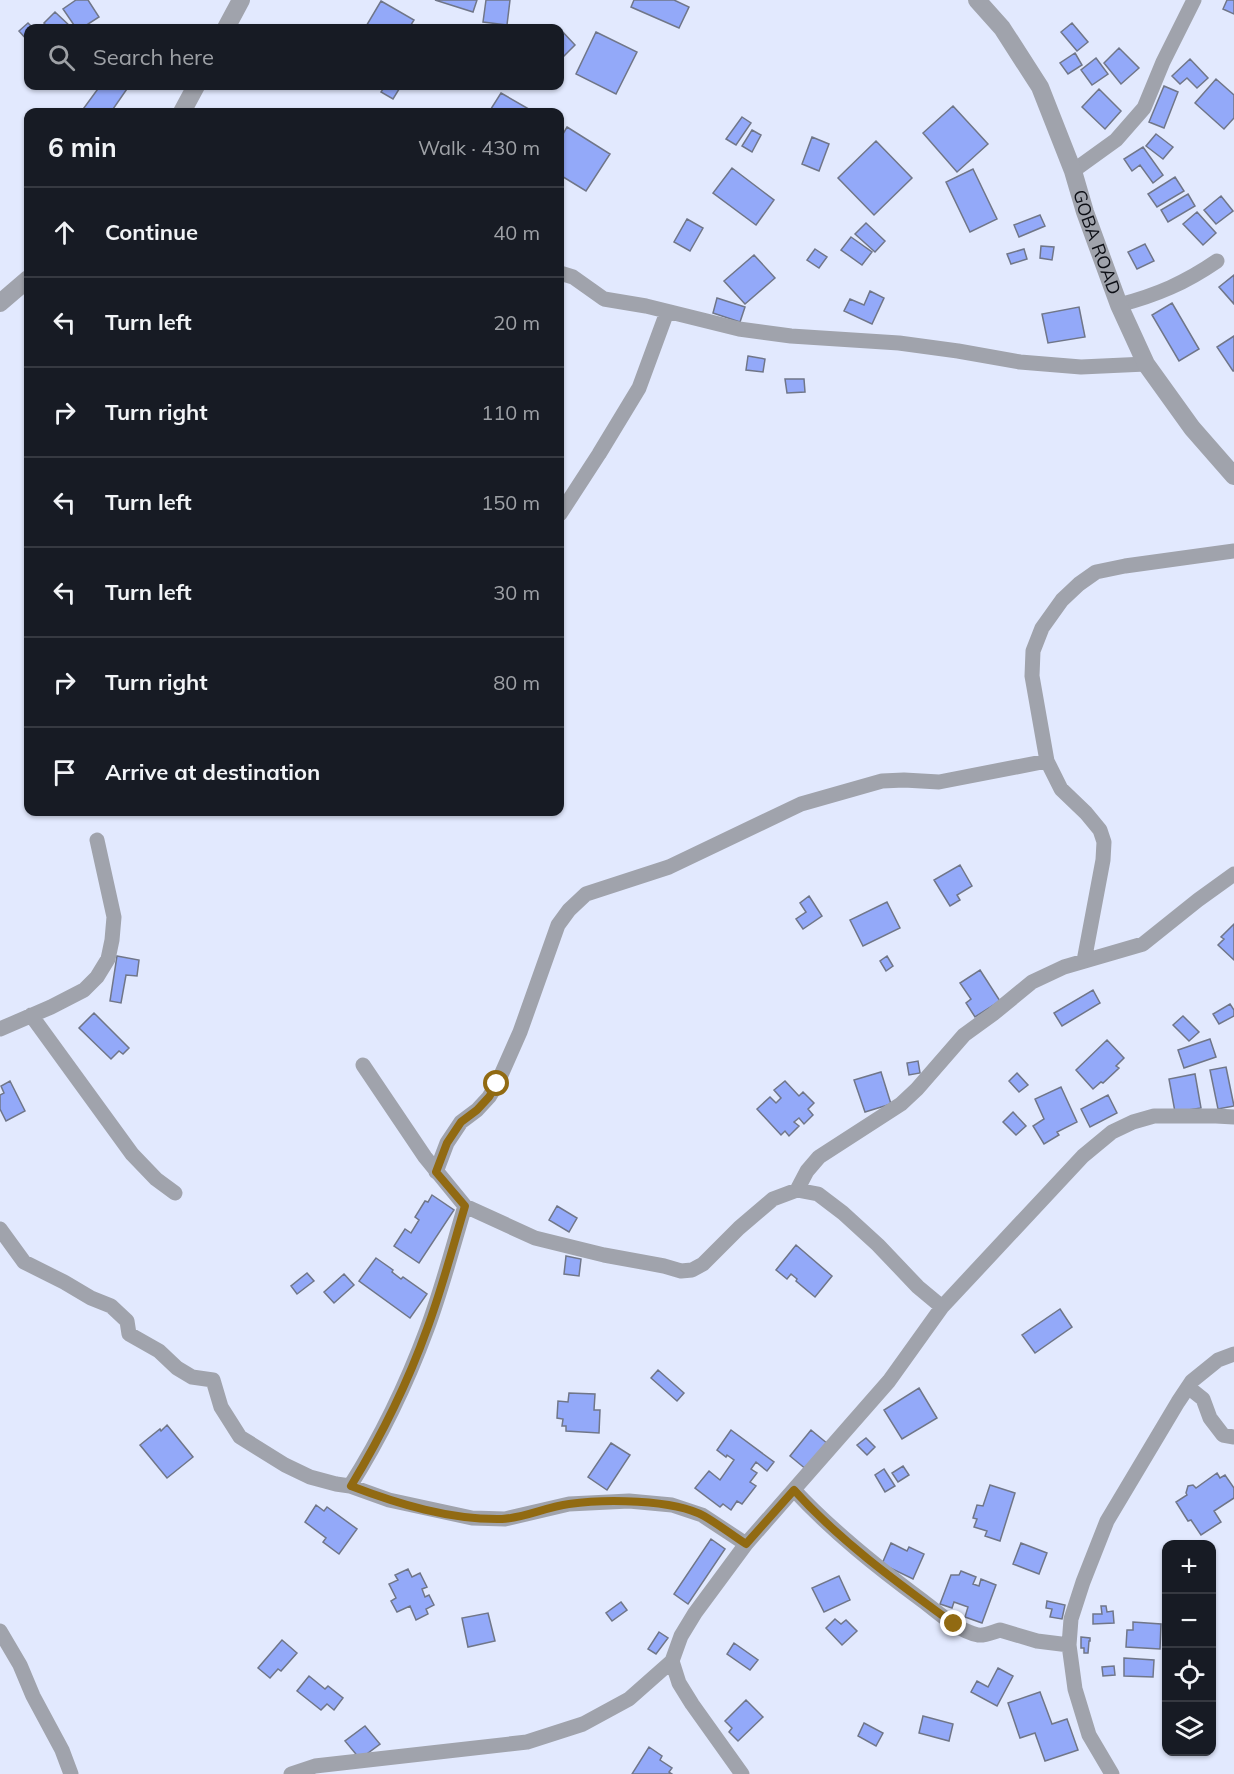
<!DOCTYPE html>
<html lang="en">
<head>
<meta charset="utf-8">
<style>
	body { margin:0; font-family:Mulish,sans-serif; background:#20242c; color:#f1f3f6 }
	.controls { position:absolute; right:18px; bottom:18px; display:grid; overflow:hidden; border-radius:12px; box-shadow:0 2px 4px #0004 }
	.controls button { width:54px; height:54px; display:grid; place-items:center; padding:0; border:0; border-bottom:2px solid #363941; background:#171b24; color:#f1f3f6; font:30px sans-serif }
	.stop { position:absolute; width:18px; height:18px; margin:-14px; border:4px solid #916a12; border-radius:50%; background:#fff }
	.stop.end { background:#916a12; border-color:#fff; box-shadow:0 2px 6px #0008 }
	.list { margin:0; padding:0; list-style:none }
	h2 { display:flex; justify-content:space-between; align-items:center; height:78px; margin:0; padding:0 24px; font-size:26px }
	h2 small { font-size:20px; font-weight:400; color:#9ea1a6 }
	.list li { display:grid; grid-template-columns:39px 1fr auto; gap:18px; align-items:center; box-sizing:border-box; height:90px; padding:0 24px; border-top:2px solid #363941 }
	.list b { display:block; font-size:22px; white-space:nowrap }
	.list em { font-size:20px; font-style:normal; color:#9ea1a6 }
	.icon { flex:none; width:33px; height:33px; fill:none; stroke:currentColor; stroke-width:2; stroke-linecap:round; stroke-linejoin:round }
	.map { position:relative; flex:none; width:1234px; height:1774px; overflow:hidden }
	.search { position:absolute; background:#171b24; box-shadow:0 2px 4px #0004; left:24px; top:24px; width:540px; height:66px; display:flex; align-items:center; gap:15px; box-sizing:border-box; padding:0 21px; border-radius:12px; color:#9ea1a6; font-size:22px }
	.panel { position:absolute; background:#171b24; box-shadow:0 2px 4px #0004; left:24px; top:108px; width:540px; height:708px; border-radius:12px }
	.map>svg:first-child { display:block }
</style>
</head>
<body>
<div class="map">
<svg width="1234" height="1774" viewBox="0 0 1234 1774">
	<rect width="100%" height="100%" fill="#e2e9fe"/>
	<!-- building -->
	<path fill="#93a9f9" stroke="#707688" stroke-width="1.5" d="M76 0H88L99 17 82 28H76L63 9Z
		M435 0H477L473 12Z
		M486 0H510L507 25 483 22Z
		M634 0H674L689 7 679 28 631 7Z
		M1227 0H1234V14L1223 9Z
		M381 1 414 20 409 28H365Z
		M55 12 72 28H49L44 23Z
		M28 23 33 28H28V47L25 43 28 41 19 31Z
		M1072 23 1088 42 1077 51 1061 32Z
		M560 29 575 45 560 60Z
		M596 32 637 52 616 94 576 74Z
		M1119 48 1139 68 1121 84 1104 63Z
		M1075 53 1082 65 1068 74 1060 63Z
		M1096 58 1108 74 1092 85 1081 70Z
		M1190 59 1208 78 1197 88 1187 78 1180 84 1172 76Z
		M1216 79 1234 95V118L1224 129 1195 103Z
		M100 86H129L111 112H81Z
		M385 86H401L393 99 381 92Z
		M1164 86 1178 92 1164 128 1149 122Z
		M1099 89 1121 111 1105 129 1082 107Z
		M501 93 534 112H489Z
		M953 106 988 144 957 172 923 133Z
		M742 117 751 123 736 145 726 139Z
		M567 127 610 154 586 191 560 175V139Z
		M752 130 761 135 752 152 742 146Z
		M1156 134 1173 147 1163 159 1146 146Z
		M812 137 829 144 819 171 802 164Z
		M876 141 912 178 874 215 838 178Z
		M1143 147 1163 175 1153 183 1140 165 1132 171 1124 159Z
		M732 168 774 200 756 225 713 193Z
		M973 169 997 219 970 232 946 182Z
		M1175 177 1184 191 1157 207 1148 194Z
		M1188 194 1195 206 1168 222 1161 210Z
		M1221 196 1233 211 1216 224 1204 210Z
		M1197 212 1216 233 1203 245 1183 224Z
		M1040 215 1045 226 1019 237 1014 225Z
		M687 219 703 228 690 251 674 242Z
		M866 223 885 241 875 252 855 234Z
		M851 237 872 252 862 265 841 250Z
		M1145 244 1154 261 1137 269 1128 252Z
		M1041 246 1054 247 1052 260 1040 258Z
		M815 249 827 257 819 268 807 260Z
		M1024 249 1027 259 1011 264 1007 254Z
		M754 255 775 278 745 304 724 281Z
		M1234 275V304L1219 287Z
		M870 291 884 298 872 324 844 311 850 299 864 305Z
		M717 298 745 307 740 322 713 313Z
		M1172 303 1199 349 1179 361 1152 315Z
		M1079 307 1085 337 1048 343 1042 314Z
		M1234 336V371H1233L1217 347Z
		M748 356 765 359 763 372 746 370Z
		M785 379H804L805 392 787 393Z
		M960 865 972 886 957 895 960 900 950 906 934 880Z
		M809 896 822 916 803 929 796 919 806 912 800 903Z
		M887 902 900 928 863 946 850 920Z
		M1234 924V960L1218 945 1224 939 1221 937Z
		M117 956 139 960 137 976 126 975 121 1003 110 1001Z
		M887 956 893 966 886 971 880 961Z
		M980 970 1000 1001 975 1017 966 1003 971 999 960 983Z
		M1093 990 1100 1003 1062 1026 1054 1013Z
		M1230 1004 1234 1010V1016L1219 1024 1213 1014Z
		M94 1013 129 1048 123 1054 119 1051 111 1059 79 1028Z
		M1183 1016 1199 1032 1189 1041 1173 1025Z
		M1210 1039 1216 1057 1184 1068 1178 1050Z
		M1107 1040 1124 1058 1116 1066 1119 1068 1103 1083 1101 1082 1093 1089 1076 1070Z
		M918 1061 920 1073 909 1075 907 1063Z
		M1226 1067 1234 1106 1218 1109 1210 1070Z
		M881 1072 891 1104 865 1112 854 1080Z
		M1017 1073 1028 1085 1019 1092 1009 1081Z
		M1195 1074 1201 1108 1175 1112 1169 1079Z
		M10 1081 25 1111 6 1121 0 1109V1095L4 1093 1 1086Z
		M785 1081 799 1096 803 1092 814 1103 808 1109 813 1115 804 1124 799 1118 794 1122 799 1126 789 1136 785 1131 781 1135 757 1109 770 1097 776 1103 781 1098 774 1090Z
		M1061 1087 1077 1122 1057 1132 1059 1135 1044 1144 1033 1126 1044 1119 1035 1099Z
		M1108 1095 1117 1113 1090 1127 1081 1109Z
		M1013 1112 1026 1126 1016 1135 1003 1122Z
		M432 1195 454 1210 419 1263 394 1246 405 1229 411 1233 419 1220 415 1217 425 1201 428 1202Z
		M557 1206 577 1218 569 1232 549 1220Z
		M796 1245 832 1276 815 1297 796 1281 797 1279 791 1274 787 1279 776 1270Z
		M566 1256 581 1259 579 1276 564 1274Z
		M376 1258 393 1270 392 1272 401 1279 403 1277 427 1294 410 1318 359 1281Z
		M307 1273 314 1281 297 1294 291 1286Z
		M344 1274 354 1285 334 1303 324 1292Z
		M1060 1309 1072 1327 1035 1353 1022 1335Z
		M658 1370 684 1393 677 1401 651 1378Z
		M919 1388 937 1418 902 1439 884 1410Z
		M569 1393 595 1394 594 1410H600L599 1433 566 1431V1426H562L563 1419 557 1418 558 1401 568 1402Z
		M167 1425 193 1457 167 1478 140 1445 160 1429 161 1431Z
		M731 1430 774 1462 767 1471 756 1462 751 1469 757 1473 750 1482 756 1486 742 1504 737 1501 731 1510 723 1504 720 1507 695 1488 709 1471 720 1480 734 1460 727 1455 726 1457 717 1450Z
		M811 1430 828 1444 807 1470 790 1456Z
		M866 1438 875 1447 867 1455 857 1445Z
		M611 1443 630 1455 607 1490 588 1477Z
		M903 1466 909 1475 898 1482 892 1473Z
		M884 1469 895 1486 885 1492 875 1475Z
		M1217 1473 1220 1478 1225 1475 1234 1488V1498L1214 1511 1221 1522 1201 1535 1191 1520 1188 1521 1176 1502 1187 1495 1186 1493 1188 1486 1193 1485 1196 1488Z
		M990 1485 1015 1493 1000 1541 985 1536 987 1531 974 1527 977 1519 973 1518 977 1505 983 1506Z
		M316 1505 324 1511 327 1507 357 1529 339 1554 323 1542 326 1538 305 1522Z
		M711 1539 725 1549 688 1604 674 1594Z
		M891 1543 907 1551 909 1547 924 1554 913 1579 882 1564Z
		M1021 1543 1047 1553 1039 1574 1013 1564Z
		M408 1569 412 1577 420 1573 427 1587 422 1589 425 1597 429 1595 434 1605 426 1609 428 1614 416 1620 410 1606 397 1612 391 1601 396 1598 389 1584 398 1580 395 1575Z
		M961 1571 976 1577 973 1584 979 1586 981 1579 996 1585 982 1623 965 1617 968 1607 954 1602 952 1608 940 1604 951 1575H959Z
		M839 1576 850 1600 824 1612 812 1588Z
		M1047 1601 1065 1605 1062 1619 1050 1617 1052 1609 1046 1608Z
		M621 1602 627 1610 612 1621 606 1613Z
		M1101 1606H1106L1107 1612 1113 1611 1114 1623 1093 1624V1614H1102Z
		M488 1613 495 1641 468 1647 462 1618Z
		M835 1619 841 1624 846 1620 857 1631 842 1645 826 1628Z
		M1133 1622 1161 1624 1160 1649 1126 1647 1127 1630H1133Z
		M659 1632 668 1638 656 1654 648 1649Z
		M1081 1637 1090 1638V1641H1089L1088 1653H1084V1648H1081Z
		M282 1640 297 1653 281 1671 278 1669 270 1678 258 1668Z
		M734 1643 758 1660 750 1670 727 1654Z
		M1124 1658 1154 1660 1153 1677 1124 1676Z
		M1114 1666 1115 1675 1103 1676 1102 1667Z
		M998 1668 1013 1676 997 1706 971 1692 977 1681 988 1687Z
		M309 1676 325 1689 328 1686 343 1698 334 1710 327 1704 321 1710 297 1691Z
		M1040 1692 1052 1724 1067 1719 1078 1750 1045 1761 1035 1733 1020 1738 1008 1703Z
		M746 1700 763 1717 738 1741 729 1732 732 1728 725 1721Z
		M923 1716 953 1724 949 1741 919 1733Z
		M864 1723 883 1733 876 1746 858 1736Z
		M365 1726 380 1744 360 1759 345 1741Z
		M649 1747 662 1756 660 1760 672 1768 669 1772 672 1774H632Z"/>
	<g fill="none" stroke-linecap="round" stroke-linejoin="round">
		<!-- minor -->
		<path stroke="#a0a3ac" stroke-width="15" d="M1073 171 1116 140 1144 108 1163 62 1194 0
			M560 273 573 277 604 299 646 306 739 329 791 336 899 343 958 351 1020 362 1081 367 1146 364
			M1119 305C1157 295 1185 283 1217 261
			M560 514 599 454 639 388 667 312
			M1084 961 1103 860 1104 842 1100 830 1086 813 1061 789 1047 761 1032 676 1033 651 1042 628 1062 600 1079 584 1096 572 1125 566 1234 551
			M31 1015 132 1154 156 1179 175 1193
			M0 1029 51 1007 84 990 97 977 108 959 112 940 114 917 97 840
			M363 1065 425 1157 465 1206 535 1238 604 1255 664 1266 681 1271 692 1270 703 1264 739 1228 773 1199 797 1190 818 1194 843 1213 878 1245 918 1287 942 1307
			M436 1172 447 1143 461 1122 477 1110 489 1097 497 1084 520 1032 558 925 569 910 586 894 669 867 801 804 882 781 904 780 939 782 1047 761
			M797 1190 807 1171 819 1157 901 1104 917 1089 964 1035 993 1014 1032 982 1064 967 1143 944 1198 900 1234 874
			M0 1229 24 1262 64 1282 91 1298 111 1306 127 1321 129 1334 159 1351 177 1368 192 1377 213 1380 221 1407 240 1437 285 1465 310 1477 336 1484 350 1486 389 1500 472 1518 505 1519 569 1504 629 1501 672 1505 702 1515 746 1544
			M1188 1387 1203 1399 1210 1418 1223 1435 1234 1437
			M350 1486C381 1437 407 1383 427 1329 442 1289 453 1246 465 1206
			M794 1490C833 1532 877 1567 923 1601 939 1613 958 1631 978 1635 985 1636 993 1632 1000 1630L1037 1641 1069 1645
			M0 1631 20 1665 33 1696 62 1750 71 1774
			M291 1774 315 1766 527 1742 583 1724 629 1699 672 1661
			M742 1774 692 1704 679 1683 672 1661 681 1636 695 1613 746 1544 889 1381 942 1307 1083 1156 1112 1132 1133 1122 1154 1116H1216L1234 1117
			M1112 1774 1089 1735 1075 1689 1069 1645 1071 1619 1083 1582 1107 1521 1178 1402 1192 1381 1218 1360 1234 1354"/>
		<!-- tertiary -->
		<g stroke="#a0a3ac" stroke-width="18">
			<path id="s1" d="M977 0 1002 28 1040 87 1073 171 1085 212 1119 305 1146 364 1192 428 1234 476"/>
			<path d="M226 28 241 0"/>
			<path d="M182 112 196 86"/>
			<path d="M0 303 28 279"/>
		</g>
	</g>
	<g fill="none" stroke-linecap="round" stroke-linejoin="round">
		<!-- route -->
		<path stroke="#916a12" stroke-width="8" d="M497 1084 489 1097 477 1110 461 1122 447 1143 436 1172 465 1206C453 1246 442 1289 427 1329 408 1382 380 1438 351 1486 398 1504 450 1520 502 1519 524 1518 546 1507 569 1504 604 1499 673 1499 704 1516 718 1524 732 1535 746 1544L794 1490C841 1542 898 1583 954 1624"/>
	</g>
	<g text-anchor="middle" stroke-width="5" stroke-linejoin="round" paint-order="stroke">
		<!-- street labels -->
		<g font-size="18" fill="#0c0e15" stroke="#f4f6ff">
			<text dy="6" stroke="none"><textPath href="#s1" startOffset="273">GOBA ROAD</textPath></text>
		</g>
	</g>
</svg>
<div class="controls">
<button>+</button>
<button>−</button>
<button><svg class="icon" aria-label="locate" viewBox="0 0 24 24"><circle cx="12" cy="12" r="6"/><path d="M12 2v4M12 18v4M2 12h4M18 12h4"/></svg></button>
<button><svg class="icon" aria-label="layers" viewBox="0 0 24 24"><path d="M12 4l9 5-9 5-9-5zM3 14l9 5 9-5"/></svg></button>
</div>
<div class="stop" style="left:497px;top:1084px"></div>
<div class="stop end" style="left:954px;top:1624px"></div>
<div class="search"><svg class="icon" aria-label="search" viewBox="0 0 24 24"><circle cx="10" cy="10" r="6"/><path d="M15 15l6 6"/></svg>Search here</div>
<section class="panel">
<h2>6 min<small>Walk · 430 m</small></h2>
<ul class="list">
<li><svg class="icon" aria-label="ahead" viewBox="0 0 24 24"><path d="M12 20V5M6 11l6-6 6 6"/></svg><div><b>Continue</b></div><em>40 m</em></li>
<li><svg class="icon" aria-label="left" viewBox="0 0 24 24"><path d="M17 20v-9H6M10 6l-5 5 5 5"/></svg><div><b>Turn left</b></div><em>20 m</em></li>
<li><svg class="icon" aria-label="right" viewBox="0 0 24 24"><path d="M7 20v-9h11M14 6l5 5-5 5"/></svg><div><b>Turn right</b></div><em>110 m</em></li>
<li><svg class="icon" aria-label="left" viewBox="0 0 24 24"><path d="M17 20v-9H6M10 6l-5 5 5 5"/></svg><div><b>Turn left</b></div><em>150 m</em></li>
<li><svg class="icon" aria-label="left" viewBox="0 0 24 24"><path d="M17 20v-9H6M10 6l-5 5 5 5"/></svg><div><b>Turn left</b></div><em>30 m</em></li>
<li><svg class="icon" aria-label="right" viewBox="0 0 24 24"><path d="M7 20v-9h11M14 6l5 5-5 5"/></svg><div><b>Turn right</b></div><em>80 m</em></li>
<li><svg class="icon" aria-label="arrive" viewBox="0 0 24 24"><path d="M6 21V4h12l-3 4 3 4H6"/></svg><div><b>Arrive at destination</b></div></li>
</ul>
</section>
</div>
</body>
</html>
